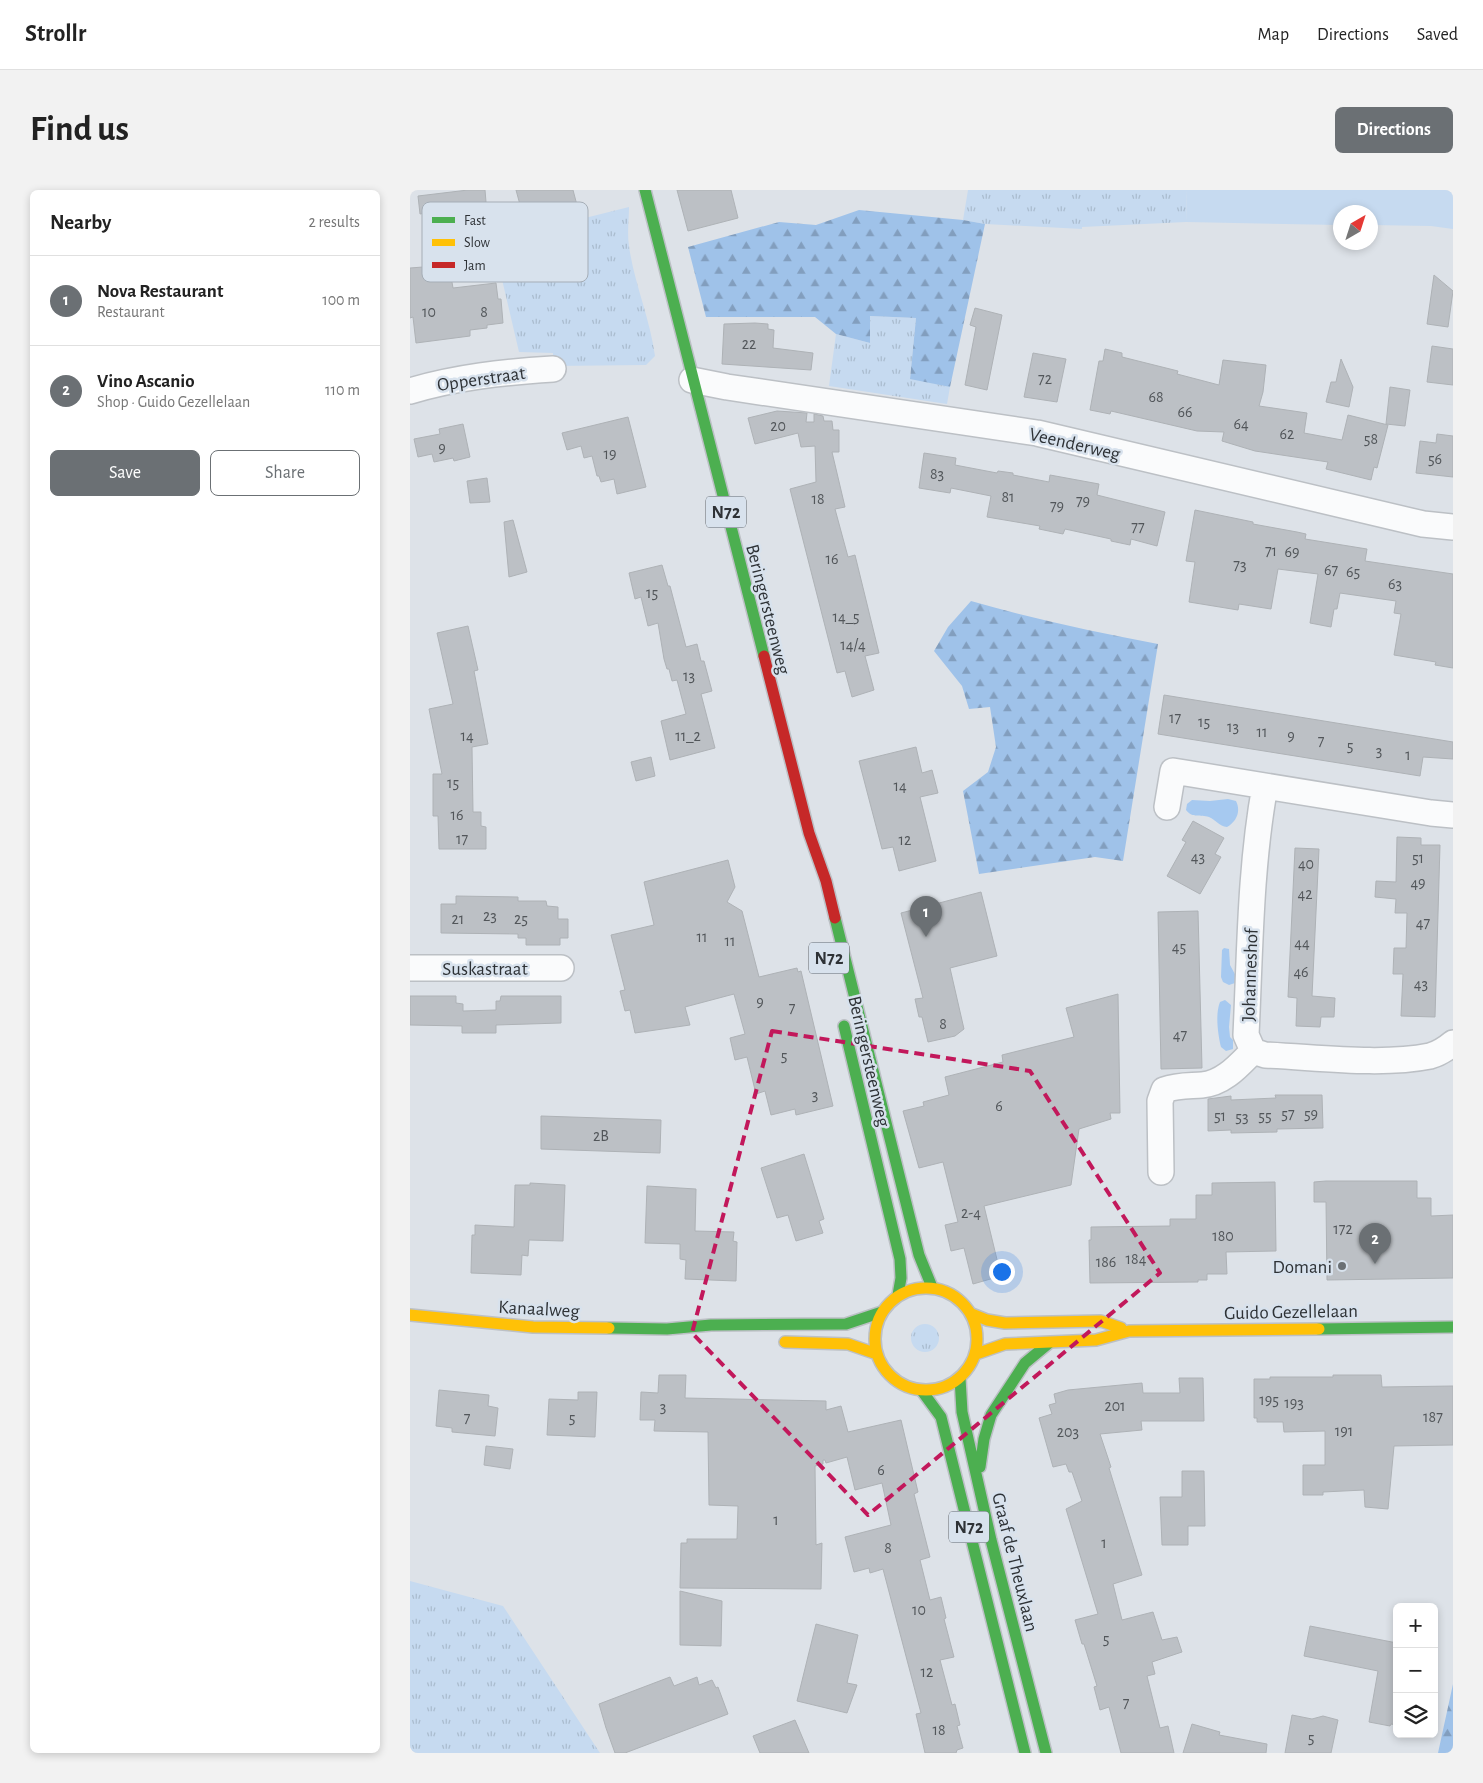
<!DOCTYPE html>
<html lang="en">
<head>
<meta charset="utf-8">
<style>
	body { margin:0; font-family:"Alegreya Sans",sans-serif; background:#f2f2f2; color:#222 }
	.controls { position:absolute; right:15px; bottom:15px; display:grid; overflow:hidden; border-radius:8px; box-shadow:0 2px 8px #0003 }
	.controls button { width:45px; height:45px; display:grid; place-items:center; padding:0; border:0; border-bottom:1px solid #e0e0e0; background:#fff; color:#222; font:25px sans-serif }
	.compass { position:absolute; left:923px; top:15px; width:45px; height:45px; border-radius:50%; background:#fff; box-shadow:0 2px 8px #0003; rotate:39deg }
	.you { position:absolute; left:591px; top:1081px; width:18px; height:18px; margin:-12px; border:4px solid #fff; border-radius:50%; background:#1a73e8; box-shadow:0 0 0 8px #1a73e833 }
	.badge { display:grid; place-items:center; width:32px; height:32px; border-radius:50%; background:#6b7074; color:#fff; font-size:16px; font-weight:700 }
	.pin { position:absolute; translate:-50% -41px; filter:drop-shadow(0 1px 2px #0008) }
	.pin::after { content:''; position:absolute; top:26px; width:18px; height:15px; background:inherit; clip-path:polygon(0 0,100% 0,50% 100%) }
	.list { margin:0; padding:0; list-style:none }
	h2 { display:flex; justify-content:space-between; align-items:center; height:65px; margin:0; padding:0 20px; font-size:21px }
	h2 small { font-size:16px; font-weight:400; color:#767676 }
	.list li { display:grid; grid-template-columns:32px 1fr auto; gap:15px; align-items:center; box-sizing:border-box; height:90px; padding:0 20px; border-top:1px solid #e0e0e0 }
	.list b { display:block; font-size:19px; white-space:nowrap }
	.list p { margin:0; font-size:16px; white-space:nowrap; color:#767676 }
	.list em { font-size:16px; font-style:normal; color:#767676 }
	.actions { display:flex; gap:10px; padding:15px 20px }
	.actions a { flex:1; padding:11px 0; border:1px solid #6b7074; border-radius:8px; text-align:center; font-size:18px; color:#6b7074 }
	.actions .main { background:#6b7074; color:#fff }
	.icon { flex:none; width:28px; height:28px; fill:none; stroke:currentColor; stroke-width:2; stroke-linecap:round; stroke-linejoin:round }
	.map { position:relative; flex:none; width:1043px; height:1563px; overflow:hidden; border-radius:8px }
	header { display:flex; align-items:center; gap:30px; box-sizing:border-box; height:70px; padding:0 25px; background:#fff; border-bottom:1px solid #e0e0e0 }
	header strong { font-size:24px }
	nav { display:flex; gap:28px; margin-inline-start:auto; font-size:18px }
	.intro { display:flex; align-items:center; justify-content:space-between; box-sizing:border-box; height:120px; padding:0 30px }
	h1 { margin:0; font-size:35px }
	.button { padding:12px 22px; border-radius:8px; background:#6b7074; color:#fff; font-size:18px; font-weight:700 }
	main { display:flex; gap:30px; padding:0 30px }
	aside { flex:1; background:#fff; border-radius:8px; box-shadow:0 2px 8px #0003 }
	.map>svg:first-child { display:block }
</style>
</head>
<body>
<header>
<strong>Strollr</strong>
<nav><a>Map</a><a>Directions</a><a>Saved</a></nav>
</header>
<div class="intro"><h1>Find us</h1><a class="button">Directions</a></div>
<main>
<aside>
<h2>Nearby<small>2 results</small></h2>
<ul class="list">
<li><span class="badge">1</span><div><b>Nova Restaurant</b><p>Restaurant</p></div><em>100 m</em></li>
<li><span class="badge">2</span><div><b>Vino Ascanio</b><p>Shop · Guido Gezellelaan</p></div><em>110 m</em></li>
</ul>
<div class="actions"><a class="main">Save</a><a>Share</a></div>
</aside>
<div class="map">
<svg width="1043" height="1563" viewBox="0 0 1043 1563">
	<defs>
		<pattern id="grass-tufts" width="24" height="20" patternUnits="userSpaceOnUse" patternTransform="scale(1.25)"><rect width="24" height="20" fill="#c6daf0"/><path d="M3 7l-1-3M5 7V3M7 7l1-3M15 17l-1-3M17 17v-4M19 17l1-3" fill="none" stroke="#aabcce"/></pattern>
		<pattern id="forest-firs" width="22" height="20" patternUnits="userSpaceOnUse" patternTransform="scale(1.25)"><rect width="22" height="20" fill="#9fc2e9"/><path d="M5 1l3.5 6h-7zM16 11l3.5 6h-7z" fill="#829ebe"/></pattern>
	</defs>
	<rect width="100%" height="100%" fill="#dde2e8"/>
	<!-- grass -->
	<path fill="url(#grass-tufts)" d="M558 0H777L776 32 672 37V39L575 34 553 30Z
		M219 17C219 29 217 43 219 56 224 93 240 128 245 166L236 175 143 176V163L109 162 83 51Z
		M459 126 506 128 500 188 540 197 537 214 419 196 426 144 460 153Z
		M501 1148a14 14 0 1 1 28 0a14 14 0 1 1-28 0Z
		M0 1391 93 1416 190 1563H0Z"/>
	<!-- forest -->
	<path fill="url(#forest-firs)" d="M449 20 553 30 575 34 540 197 500 189 506 128 460 126V153L426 144 405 127H296L278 57 369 32 406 35Z
		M561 411C623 429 685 442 748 454L713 671 685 667 569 684 553 601 578 582 586 557 580 517 559 519 552 496 524 461 538 437Z
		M1043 1494V1563H1028Z"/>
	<!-- garden -->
	<path fill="#c6daf0" d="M777 0H1043V39L1021 36 961 35V22H931L930 35 776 32Z"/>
	<!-- water -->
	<path fill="#a6c9f0" d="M818 609 826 611C831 621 827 631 817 637 809 636 806 630 799 627 790 624 783 629 776 620L777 614 782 610 800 611Z
		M814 758 819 759 820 775 827 788 825 793 819 795 813 792 811 787 812 760Z
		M815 810 821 815 819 837 820 847 823 850V859L816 861 811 857C808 845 805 824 810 812Z"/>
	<!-- building -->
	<path fill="#bcc0c5" stroke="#aeb2b6" d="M58 0H75L76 12 10 24 8 6Z
		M106 0H163L168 19 115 33Z
		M267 0H321L328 28 278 41Z
		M39 75 43 98 86 93 88 109H91L93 133 77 135V138L60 140V146L6 153 3 127 0 128V78Z
		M1024 85 1043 101 1038 137 1017 134Z
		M565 118 592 125 577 200 555 195 566 137 560 135Z
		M345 133 358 134V139L364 140 363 158 403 163 401 180 312 174 314 134Z
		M1022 156 1043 159V195L1017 192Z
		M695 159 712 163V167L768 181 767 184 809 195 813 170 856 175 853 202 849 216 897 223 894 243 932 250 938 225 978 235 967 278 964 277 961 290 916 279 918 272 845 261 812 251 814 242 787 241 701 221 700 224 680 220 689 171H693Z
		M623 163 656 169 647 212 614 207Z
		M931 169 943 197 939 217 916 212 921 192H926Z
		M980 197 1000 200 995 236 976 234Z
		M367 221 397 223 396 232H404V224L413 226 414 231H422L423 240H429V262H422L435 317 425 319 438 367 445 365 469 463 455 466 464 500 442 507 435 481 427 483 380 299 406 292 405 256 391 257 388 243 345 254 338 228Z
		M218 227 236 297 207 304 204 289 191 292 189 286H187L182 266 174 268 171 256 157 260 152 243Z
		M53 234 60 267 44 271 43 268 24 272 22 264 8 267 4 249 30 244 29 239Z
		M1027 244 1043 246V287L1006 283 1010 251 1026 253Z
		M514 263 546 268 545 275 587 283 588 281 603 283V285L639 292 640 285 689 294 687 305 755 322 747 356 721 349 720 355 701 351V349L655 339 653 344 629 339 630 336 577 327 581 306 541 298 540 303 509 298Z
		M77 288 80 312 60 313 57 291Z
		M785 320 843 332V334L887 342 896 344 895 349 957 359 955 371 1043 384V478L1025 475 1026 472 984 465 991 424 984 423 986 411 930 403 927 419H924L921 437 900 433 908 384 868 379 861 419 829 414 828 420 779 412 785 372 776 371Z
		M103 330 117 382 99 387 94 332Z
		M252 375 258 396H260L276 457 287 454 291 471H294L302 501 291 504 305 558 260 570 251 531 276 524 267 490 262 491 259 479H257L254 469 248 433 238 436 231 407 225 409 219 383Z
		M58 436 68 480 64 481 78 554 62 557 63 622H71V636L76 637V659H29L28 626H23V584H32L19 519 43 514 27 443Z
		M754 505 1043 552V569L1013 567 1010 586 748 544Z
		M506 557 512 583 522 580 528 603 510 607 526 671 489 681 483 657 472 659 449 571Z
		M241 567 245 586 226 591 221 572Z
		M783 631 814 648 805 664 811 667 790 704 757 686 776 652 772 650Z
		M987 647 1011 648V655H1030L1025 827 991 826 993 784H983L984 758H996L997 723H985L986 709 965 707 966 691 986 692Z
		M885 658 909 659 902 806 925 808 924 827H911L910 837 886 836 887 808 878 807Z
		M318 670 325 697 317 712 332 721 349 787 387 778 388 782 391 781 423 916 386 925 385 919 361 925 355 901 346 904 337 867 325 870 320 848 335 844 324 804 275 817 280 835 225 843 220 820 215 821 210 801 215 800 201 745 244 735 234 692Z
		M571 702 587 766 540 778 554 839 545 846 518 852 512 827H509L505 809 513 808 491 723Z
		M46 706 108 707V711H136L137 716 148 717V729H158V748H150V755H116V748H108V744L31 743V714H46Z
		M788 721 792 878 751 879 748 722Z
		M708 804 710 923H700L701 929 669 939 661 995 574 1016 591 1086 563 1094 554 1058 541 1061 535 1035 548 1032 533 972 509 978 493 921 514 916 513 912 539 905 535 887 593 872 592 865 664 847 656 818Z
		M0 806H46V813L53 814V821L86 820V811H90L91 806H151V833L86 835V843H52V836L0 835Z
		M865 905H912L913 938 867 939V942L821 943V940L798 941V909L821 906V910L866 908Z
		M131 926 251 930 250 963 131 959Z
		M394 964 414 1029 409 1031 413 1043 386 1051 378 1025 367 1028 351 978Z
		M916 991H1007V1008H1021V1026L1043 1025V1088L917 1090 916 1012H904V992Z
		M865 992 866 1061 816 1062 817 1084H797V1090H788V1092L680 1093 679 1050H681V1037L760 1036V1029H786V1005H802V993Z
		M120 993 155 995 153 1051 119 1050 118 1066 112 1065 111 1085 61 1083 62 1045H65V1035L104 1037 105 995H120Z
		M237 996 286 999 285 1041 324 1042 323 1051 327 1052 326 1091 275 1089 276 1070 270 1069V1054L235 1053Z
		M249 1185H276L275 1208 416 1211V1220L431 1216 438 1242 491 1230 508 1302 504 1304 520 1367 510 1370 520 1410 531 1407 536 1428 534 1429 544 1467 530 1470 542 1515 545 1514 550 1535 547 1536 553 1558 547 1560 546 1563H515L506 1524 511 1523 473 1379 460 1383 459 1378 444 1382 435 1347 481 1335 472 1293 445 1300 437 1267 416 1273 415 1270H413V1274L405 1276 406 1355 412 1353 411 1399 270 1398 271 1353H277V1349H327L328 1316 299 1315 298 1242 244 1241 245 1230H230L231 1202 248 1203Z
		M923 1185H971L972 1197 1043 1196V1255L984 1256 978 1319 955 1317 954 1300 913 1302V1305H893V1275H915V1241L874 1242 873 1232H847V1228H844V1189H860V1187H923Z
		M769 1188H793L794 1231H731L732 1240 690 1244 701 1277 699 1278 732 1385 703 1394 712 1430 743 1422 752 1450 767 1447 772 1462 742 1472 745 1484 737 1486 750 1538 758 1536 764 1563H711L699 1517 690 1520 684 1497 687 1496 674 1454H672L665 1430 688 1424 656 1319 672 1311 662 1282H659L656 1274 643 1277 629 1228 642 1224 639 1215 646 1213 644 1204 658 1200 732 1193 733 1203H770Z
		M29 1200 79 1205 78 1216 88 1218 85 1246 42 1242V1238L26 1236Z
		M168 1202H187L185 1247 137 1245 139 1209 168 1210Z
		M76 1256 103 1259 100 1279 74 1275Z
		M772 1281H794L795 1336H778V1355H752L750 1307H772Z
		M270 1401 312 1411 311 1456 270 1455Z
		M406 1434 448 1445 437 1493 447 1495 437 1523 387 1511Z
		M900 1436 987 1453V1535L981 1534 980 1536 959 1532 968 1481 894 1466Z
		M260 1487 264 1496 287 1487 289 1495 302 1490 306 1498 308 1497 318 1524 215 1563H205L196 1538 189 1514Z
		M882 1525 902 1529 913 1526 928 1530 921 1563H875Z
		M385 1530 399 1563H350L343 1546Z
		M782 1534 810 1542 809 1545 857 1554 856 1563H773Z"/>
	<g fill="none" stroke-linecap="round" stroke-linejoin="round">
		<defs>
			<path id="street" d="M282 190 317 197 627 243 1013 334 1043 337
				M0 201C47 187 94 182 143 179
				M855 596C840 678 840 762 836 845L843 861 855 865C906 867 970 876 1020 866 1027 864 1037 858 1043 853
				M757 617 763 581 1021 623 1043 625
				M0 778H151
				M751 982 750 911 754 900C768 895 778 896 792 895 814 893 829 875 843 861"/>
			<path id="fast" d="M235 0 354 466
				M425 728 509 1065 522 1097
				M434 836 490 1069 491 1088 488 1105
				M199 1138 257 1139 301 1135 436 1134 472 1122
				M909 1139 1043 1137
				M550 1188 552 1222 581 1350 636 1563
				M512 1201 531 1227 615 1563
				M570 1277 574 1249 581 1225 615 1173 639 1153"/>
			<path id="slow" d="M465 1149a51 51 0 1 1 102 0a51 51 0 1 1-102 0Z
				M562 1124 577 1130 595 1133 691 1131 711 1138
				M0 1125 123 1137 199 1138
				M375 1152 438 1154 467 1164
				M566 1164 595 1154 686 1150 719 1141 909 1139"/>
			<path id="jam" d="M354 466 399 643 416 691 425 728"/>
		</defs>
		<!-- street casing -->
		<use href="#street" stroke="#bcc0c5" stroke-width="28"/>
		<!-- fast casing -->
		<use href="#fast" stroke="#bcc0c5" stroke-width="14"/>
		<!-- slow casing -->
		<use href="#slow" stroke="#bcc0c5" stroke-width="14"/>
		<!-- jam casing -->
		<use href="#jam" stroke="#bcc0c5" stroke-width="14"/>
		<!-- street -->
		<use href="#street" stroke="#fafbfc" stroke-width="25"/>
		<!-- fast -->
		<use href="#fast" stroke="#4caf50" stroke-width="11"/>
		<!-- slow -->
		<use href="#slow" stroke="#ffc107" stroke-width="11"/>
		<!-- jam -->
		<use href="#jam" stroke="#c62828" stroke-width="11"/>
	</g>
	<!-- marked area -->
	<path fill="none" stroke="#c2185b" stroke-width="4" stroke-dasharray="10 6" stroke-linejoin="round" d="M362 841 620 881 750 1083 458 1325 282 1143Z"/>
	<!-- markers -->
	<circle fill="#6b7074" stroke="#d8e2ed" stroke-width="2" cx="932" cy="1076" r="5"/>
	<g text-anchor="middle" stroke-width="5" stroke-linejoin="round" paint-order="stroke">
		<!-- number labels -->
		<g font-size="16" fill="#52565a">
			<text x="19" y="127">10</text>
			<text x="74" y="127">8</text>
			<text x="339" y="159">22</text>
			<text x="635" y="194">72</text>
			<text x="746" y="212">68</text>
			<text x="775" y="227">66</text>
			<text x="831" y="239">64</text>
			<text x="368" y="241">20</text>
			<text x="877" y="249">62</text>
			<text x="961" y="254">58</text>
			<text x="32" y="263">9</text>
			<text x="200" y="269">19</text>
			<text x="1025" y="274">56</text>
			<text x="527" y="289">83</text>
			<text x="598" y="312">81</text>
			<text x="408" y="314">18</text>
			<text x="673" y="316">79</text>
			<text x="647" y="321">79</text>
			<text x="728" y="342">77</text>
			<text x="861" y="366">71</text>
			<text x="882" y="367">69</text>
			<text x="422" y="374">16</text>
			<text x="830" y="380">73</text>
			<text x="921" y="385">67</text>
			<text x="943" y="387">65</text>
			<text x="985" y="399">63</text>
			<text x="242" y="408">15</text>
			<text x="436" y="432">14_5</text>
			<text x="443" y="460">14/4</text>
			<text x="279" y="491">13</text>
			<text x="765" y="533">17</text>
			<text x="794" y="537">15</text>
			<text x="823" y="542">13</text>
			<text x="852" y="547">11</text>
			<text x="57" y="551">14</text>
			<text x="278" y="551">11_2</text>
			<text x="881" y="551">9</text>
			<text x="911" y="556">7</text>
			<text x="940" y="561">5</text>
			<text x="969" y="566">3</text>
			<text x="998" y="570">1</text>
			<text x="43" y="598">15</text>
			<text x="490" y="601">14</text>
			<text x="47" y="630">16</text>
			<text x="52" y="654">17</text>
			<text x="495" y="655">12</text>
			<text x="788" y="672">43</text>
			<text x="1008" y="673">51</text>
			<text x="896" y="679">40</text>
			<text x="1008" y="698">49</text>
			<text x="895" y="709">42</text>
			<text x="80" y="731">23</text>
			<text x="48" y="734">21</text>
			<text x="111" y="734">25</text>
			<text x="1013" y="738">47</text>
			<text x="292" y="752">11</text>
			<text x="320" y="756">11</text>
			<text x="892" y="758">44</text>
			<text x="769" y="762">45</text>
			<text x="891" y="787">46</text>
			<text x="1011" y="799">43</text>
			<text x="350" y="817">9</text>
			<text x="382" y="823">7</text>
			<text x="533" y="839">8</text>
			<text x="770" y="850">47</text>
			<text x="374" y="871">5</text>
			<text x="405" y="910">3</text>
			<text x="589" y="921">6</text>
			<text x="878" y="929">57</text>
			<text x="901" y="929">59</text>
			<text x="810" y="931">51</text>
			<text x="855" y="931">55</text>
			<text x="832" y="932">53</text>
			<text x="191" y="951">2B</text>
			<text x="561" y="1028">2-4</text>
			<text x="933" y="1044">172</text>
			<text x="813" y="1051">180</text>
			<text x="726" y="1074">184</text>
			<text x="696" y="1077">186</text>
			<text x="859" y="1215">195</text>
			<text x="884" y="1218">193</text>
			<text x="705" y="1221">201</text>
			<text x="253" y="1222">3</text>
			<text x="1023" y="1232">187</text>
			<text x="57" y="1233">7</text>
			<text x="162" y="1233">5</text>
			<text x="934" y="1246">191</text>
			<text x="658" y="1247">203</text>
			<text x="471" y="1285">6</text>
			<text x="366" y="1335">1</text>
			<text x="694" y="1358">1</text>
			<text x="478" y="1363">8</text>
			<text x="509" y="1425">10</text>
			<text x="696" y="1454">5</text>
			<text x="517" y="1487">12</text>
			<text x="716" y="1518">7</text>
			<text x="529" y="1545">18</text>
			<text x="901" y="1553">5</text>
		</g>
		<!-- shield labels -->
		<g fill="#d8e2ed" stroke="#61676d" stroke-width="1">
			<rect x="296" y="306.5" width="40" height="31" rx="4"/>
			<rect x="399" y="752.5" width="40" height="31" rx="4"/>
			<rect x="539" y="1321.5" width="40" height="31" rx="4"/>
		</g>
		<g font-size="18" font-weight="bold" fill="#2e3236">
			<text x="316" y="328">N72</text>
			<text x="419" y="774">N72</text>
			<text x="559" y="1343">N72</text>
		</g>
		<!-- street labels -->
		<g font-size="19" fill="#2e3236" stroke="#d8e2ed">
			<text transform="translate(71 188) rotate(-8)" y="7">Opperstraat</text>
			<text transform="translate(665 253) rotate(13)" y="7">Veenderweg</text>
			<text transform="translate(359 419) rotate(76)" y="7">Beringersteenweg</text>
			<text x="75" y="785">Suskastraat</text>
			<text transform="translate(839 785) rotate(-88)" y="7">Johanneshof</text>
			<text transform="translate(460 871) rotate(77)" y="7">Beringersteenweg</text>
			<text transform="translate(129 1118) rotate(3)" y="7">Kanaalweg</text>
			<text transform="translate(881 1121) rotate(-1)" y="7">Guido Gezellelaan</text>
			<text transform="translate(606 1372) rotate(76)" y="7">Graaf de Theuxlaan</text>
		</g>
		<!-- poi labels -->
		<g font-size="19" fill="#2e3236" stroke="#d8e2ed" text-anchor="end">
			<text x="922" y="1083">Domani</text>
		</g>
	</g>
	<!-- legend -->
	<rect x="12" y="12" width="166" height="80" rx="8" fill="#d8e2ed" stroke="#a5adb6" stroke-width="1"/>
	<rect x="22" y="27" width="23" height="6" fill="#4caf50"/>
	<rect x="22" y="49" width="23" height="7" fill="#ffc107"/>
	<rect x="22" y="72" width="23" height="6" fill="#c62828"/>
	<g font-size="14" fill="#2e3236">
		<text x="54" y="35">Fast</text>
		<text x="54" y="57">Slow</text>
		<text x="54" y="80">Jam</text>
	</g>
</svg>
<div class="controls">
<button>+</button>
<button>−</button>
<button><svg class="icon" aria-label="layers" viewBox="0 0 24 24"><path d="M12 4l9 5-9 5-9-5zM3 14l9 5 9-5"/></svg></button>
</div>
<svg class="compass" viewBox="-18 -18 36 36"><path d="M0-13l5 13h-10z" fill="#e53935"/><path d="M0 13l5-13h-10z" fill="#767676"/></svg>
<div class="you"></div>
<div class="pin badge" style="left:516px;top:747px">1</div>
<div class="pin badge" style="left:965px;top:1074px">2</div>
</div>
</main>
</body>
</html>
